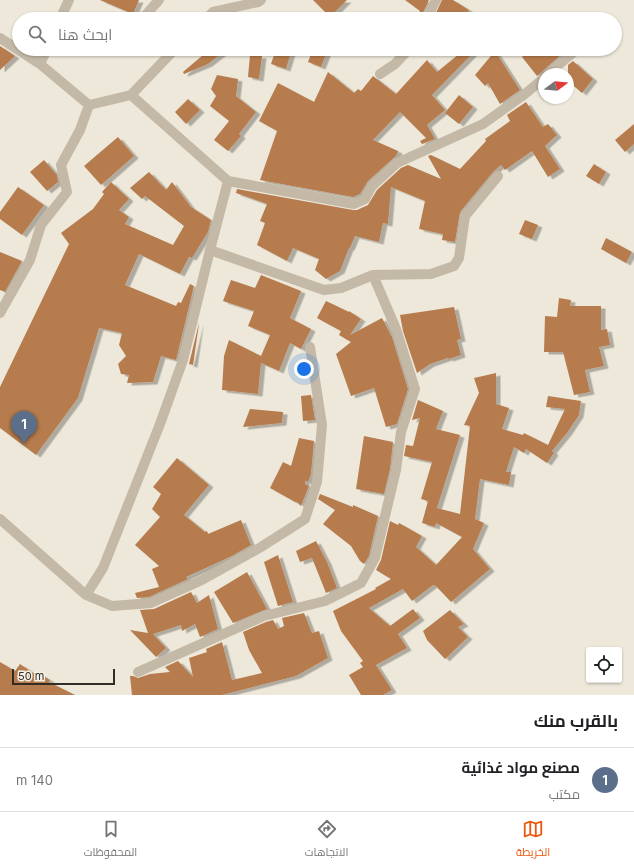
<!DOCTYPE html>
<html lang="ar">
<head>
<meta charset="utf-8">
<style>
	body { margin:0; font-family:Inter,Cairo,sans-serif; background:#f6f6f6; color:#202124; direction:rtl }
	.controls { position:absolute; right:12px; bottom:12px; display:grid; overflow:hidden; border-radius:4px; box-shadow:0 1px 3px #0004 }
	.controls button { width:36px; height:36px; display:grid; place-items:center; padding:0; border:0; border-bottom:1px solid #e0e0e0; background:#fff; color:#202124; font:20px sans-serif }
	.compass { position:absolute; left:538px; top:68px; width:36px; height:36px; border-radius:50%; background:#fff; box-shadow:0 1px 3px #0004; rotate:74deg }
	.scale { position:absolute; left:12px; bottom:10px; width:103px; box-sizing:border-box; padding-left:4px; border:2px solid #312c26; border-top:0; font-size:11px; line-height:14px; white-space:nowrap; color:#312c26; -webkit-text-stroke:3px #f6f1e4; paint-order:stroke }
	.you { position:absolute; left:304px; top:369px; width:14px; height:14px; margin:-10px; border:3px solid #fff; border-radius:50%; background:#1a73e8; box-shadow:0 0 0 6px #1a73e833 }
	.badge { display:grid; place-items:center; width:26px; height:26px; border-radius:50%; background:#ea580c; color:#fff; font-size:13px; font-weight:700 }
	.pin { position:absolute; translate:-50% -33px; filter:drop-shadow(0 1px 2px #0008) }
	.pin::after { content:''; position:absolute; top:21px; width:14px; height:12px; background:inherit; clip-path:polygon(0 0,100% 0,50% 100%) }
	.list { margin:0; padding:0; list-style:none }
	h2 { display:flex; justify-content:space-between; align-items:center; height:52px; margin:0; padding:0 16px; font-size:17px }
	h2 small { font-size:13px; font-weight:400; color:#757577 }
	.list li { display:grid; grid-template-columns:26px 1fr auto; gap:12px; align-items:center; box-sizing:border-box; height:64px; padding:0 16px; border-top:1px solid #e0e0e0 }
	.list b { display:block; font-size:15px; white-space:nowrap }
	.list p { margin:0; font-size:13px; white-space:nowrap; color:#757577 }
	.list em { font-size:13px; font-style:normal; color:#757577 }
	.icon { flex:none; width:22px; height:22px; fill:none; stroke:currentColor; stroke-width:2; stroke-linecap:round; stroke-linejoin:round }
	.map { position:relative; flex:none; width:634px; height:695px; overflow:hidden; direction:ltr }
	.search { position:absolute; background:#fff; box-shadow:0 1px 3px #0004; left:12px; right:12px; top:12px; height:44px; display:flex; align-items:center; gap:10px; box-sizing:border-box; padding:0 14px; border-radius:22px; color:#757577; font-size:15px }
	.sheet { height:116px; background:#fff }
	nav { display:flex; justify-content:space-around; align-items:center; box-sizing:border-box; height:56px; border-top:1px solid #e0e0e0; background:#fff; font-size:11px; color:#757577 }
	nav a { display:grid; justify-items:center; gap:2px }
	nav .on { color:#ea580c }
	.map>svg:first-child { display:block }
</style>
</head>
<body>
<div class="map">
<svg width="634" height="695" viewBox="0 0 634 695">
	<defs>
		<filter id="shadow"><feDropShadow dx="4.5" dy="2.5" stdDeviation="0" flood-color="#0004"/></filter>
	</defs>
	<rect width="100%" height="100%" fill="#ede8d9"/>
	<!-- building -->
	<path fill="#b67b4e" filter="url(#shadow)" d="M100 0H139L133 14Z
		M313 0H347L330 17Z
		M405 0H429L420 19H415L420 11Z
		M442 0H453L469 10 464 19H433Z
		M0 46 15 56 0 70Z
		M210 49H227L208 64 184 74 183 72 203 55 202 52Z
		M276 49H292L286 69 271 64Z
		M313 49H328L321 67 308 62Z
		M465 49 476 50 432 95 445 110 427 125 435 139 422 144 420 141 426 138 400 112 373 140 398 151 396 156 368 181 360 194 353 197 260 180 277 131 259 121 278 83 314 102 328 72 354 93 358 89 361 91 373 76 396 94 427 60 437 72Z
		M530 49H559L563 53 537 76 522 57Z
		M495 51 520 90 500 104 488 83 485 86 475 75Z
		M250 55 262 56 259 79 248 77Z
		M573 61 593 79 582 93 568 81V65Z
		M217 75 238 79 236 96 256 112 239 134 241 136 228 151 214 140 229 121 210 106 216 96 211 89Z
		M459 95 473 107 459 124 445 113Z
		M188 99 200 110 186 124 175 112Z
		M526 102 543 127 548 124 557 135 545 146 560 169 548 177 532 151 505 170 501 165 493 172 460 212 455 242 442 240 443 234 419 229 425 201 391 187 388 224 383 223 379 242 355 236 350 248H349L340 271 326 279 315 270 319 259 293 248 287 261 257 245 265 223 260 221 267 204 236 193 237 189 353 210H357L368 205 377 190 401 168 408 165 441 179 428 156 431 155 460 169 486 141 485 139 510 121 507 115Z
		M634 124V144L625 152 615 140Z
		M118 137 134 156 101 185 84 166Z
		M44 160 57 175 58 182 47 191 30 172Z
		M594 164 606 172 599 184 586 176Z
		M149 172 166 190 172 182 191 207 211 220 208 232 192 258 189 257 180 274 139 254 125 285 176 306 178 302 181 303 190 284 194 286 176 360 161 356 153 382 127 383 129 375 121 374 118 364 126 356 119 345 122 333 99 328 78 398 36 455 0 428V387L69 244 61 233 93 209 104 194 102 192 111 182 129 199 119 210 129 217 125 224 173 245 184 226 145 196 142 199 130 188Z
		M18 187 44 205 22 235 0 219V212Z
		M525 220 538 225 532 239 519 234Z
		M606 238 632 252 626 263 601 249Z
		M0 252 22 261 5 292 0 290Z
		M261 275 301 291 290 318 311 329 301 349 290 343 279 371 261 363 258 394 222 390 224 356 229 340 261 356 270 335 248 326 254 311 223 301 231 280 255 288Z
		M559 298 571 300 570 306H601V330L607 329 610 345 599 347 604 366 585 370 590 392 574 395 563 352H544L545 316 557 317Z
		M326 301 349 312V311L361 319 350 335 382 318 392 337 408 389 397 424 386 427 374 388 351 396 336 354 351 342 339 335 341 331 317 318Z
		M454 307 461 339 457 340 461 355 449 359 448 358 430 364 417 373 403 331 400 315Z
		M199 323V324L193 365 189 364Z
		M496 373V404L509 408 502 429 523 435 524 433 548 445 565 409 546 407 548 396 581 401 579 415 567 433 552 451 554 453 547 463 526 449 524 453 514 447 506 472H511L509 485 480 479 475 519 484 523 473 549 490 569 451 602 435 585 434 586 433 585 412 601 403 589 369 608 390 626 413 609 420 618 398 634 407 648 376 665 392 690 383 695H361L349 675 363 667 360 663 363 661 341 631 333 611 376 589 375 588 391 579 376 570 381 560 390 521 398 525 399 523 422 536 416 547 436 565 462 537 436 523 435 527 422 523 428 501 421 499 432 462 404 456 406 445 413 446 420 418 412 420 418 400 443 411 436 429 460 435 437 508 460 514 470 426 464 425 479 393 474 378Z
		M311 395 315 420 303 421 301 396Z
		M250 409 283 412 282 423 243 427Z
		M364 436 393 442 390 469 384 494 356 489Z
		M299 438 314 441 311 474 308 482 305 481V484L309 486 301 506 296 501 297 503 270 488 283 462 291 466Z
		M177 458 209 485 184 515 205 532 207 531 208 534 241 520 251 545 232 556 186 577 188 579 149 597 137 598 135 593 159 587 152 569 159 566 135 545 160 517 152 509 161 494 153 487Z
		M320 494 353 507V505L378 516 369 556 364 564 360 561 351 546 323 524 335 510 318 499Z
		M316 541 327 562 337 588 326 593 312 558 300 562 296 551Z
		M278 555 293 602 278 606 264 562Z
		M247 572 267 609 233 623 214 592Z
		M191 592 197 603 209 595 218 629 200 637 195 624 182 631 181 625 153 634 166 648 156 657 130 630 148 633 140 610 154 609Z
		M450 610 464 624 458 627 468 637 445 659 427 640 423 631Z
		M304 613 312 633 319 631 328 658 296 676 222 695H132L130 676H133L138 678 150 674 170 672 165 667 178 661 193 677 189 658 207 652 206 649 222 642 232 680 262 673 249 650 243 632 266 622 273 620 278 629 284 626 282 618Z
		M0 662 15 671 20 664 36 675 37 672 50 680 49 682 75 695H0Z"/>
	<g fill="none" stroke-linecap="round" stroke-linejoin="round">
		<!-- minor -->
		<path stroke="#c4b9a7" stroke-width="10" d="M60 19 69 0
			M142 19 159 0
			M206 19 213 12 258 2 261 0
			M426 19 436 0
			M0 38 40 64 89 105
			M40 64 47 49
			M380 74 395 64 409 49
			M548 74 577 49
			M131 95 228 181 354 204 365 199 372 186 397 163 483 124 525 94 544 78
			M373 275 431 274 454 266 459 258 465 216 498 176
			M0 313 30 260 41 225 67 192 61 165 80 130 89 105 131 95 175 49
			M0 519 86 595 112 606 151 603 202 580 261 547 305 519 317 482 322 425 310 347
			M86 595 103 568 160 424 183 360 210 250 228 181
			M138 672 264 616 325 601 361 583 375 558 396 470 401 432 415 389 396 329 373 275 341 288 324 290 210 250"/>
	</g>
</svg>
<div class="controls">
<button><svg class="icon" aria-label="locate" viewBox="0 0 24 24"><circle cx="12" cy="12" r="6"/><path d="M12 2v4M12 18v4M2 12h4M18 12h4"/></svg></button>
</div>
<svg class="compass" viewBox="-18 -18 36 36"><path d="M0-13l5 13h-10z" fill="#e53935"/><path d="M0 13l5-13h-10z" fill="#757577"/></svg>
<div class="scale">50 m</div>
<div class="you"></div>
<div class="pin badge" style="left:24px;top:444px;background:#5c6f8a">1</div>
<div class="search"><svg class="icon" aria-label="search" viewBox="0 0 24 24"><circle cx="10" cy="10" r="6"/><path d="M15 15l6 6"/></svg>ابحث هنا</div>
</div>
<section class="sheet">
<h2>بالقرب منك<small></small></h2>
<ul class="list">
<li><span class="badge" style="background:#5c6f8a">1</span><div><b>مصنع مواد غذائية</b><p>مكتب</p></div><em>140 m</em></li>
</ul>
</section>
<nav>
<a class="on"><svg class="icon" aria-label="map" viewBox="0 0 24 24"><path d="M3 6l6-2 6 2 6-2v14l-6 2-6-2-6 2zM9 4v14M15 6v14"/></svg>الخريطة</a>
<a><svg class="icon" aria-label="directions" viewBox="0 0 24 24"><path d="M12 3l9 9-9 9-9-9zM9 14v-3h6M13 9l2 2-2 2"/></svg>الاتجاهات</a>
<a><svg class="icon" aria-label="saved" viewBox="0 0 24 24"><path d="M7 4h10v16l-5-4-5 4z"/></svg>المحفوظات</a>
</nav>
</body>
</html>
